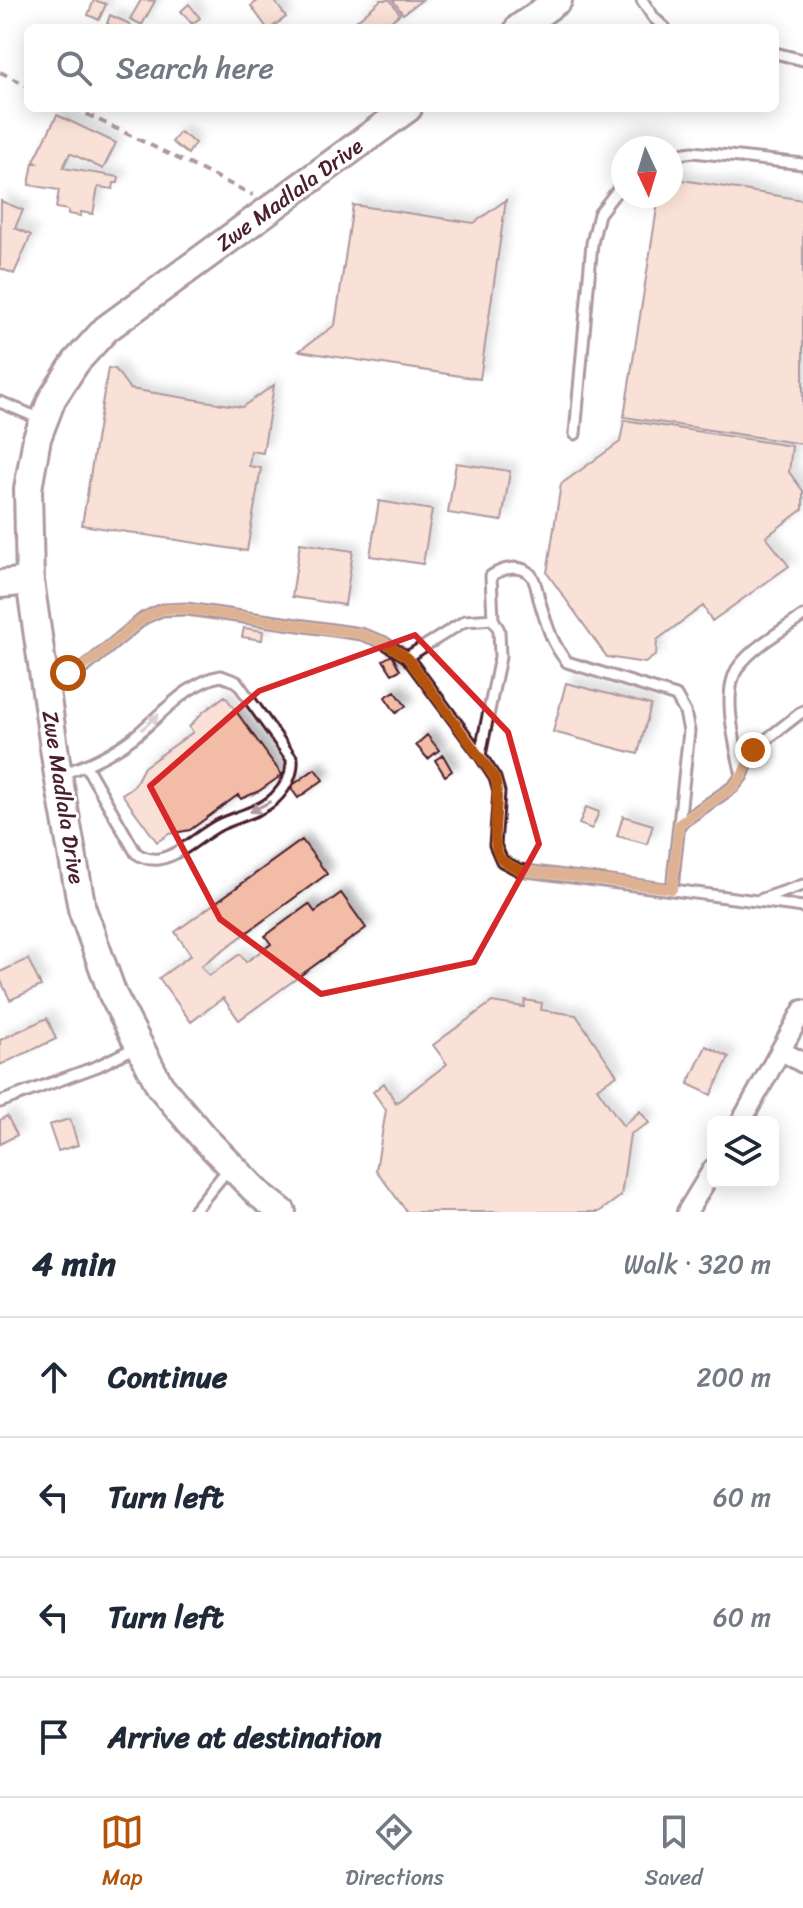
<!DOCTYPE html>
<html lang="en">
<head>
<meta charset="utf-8">
<style>
	body { margin:0; font-family:Sriracha,sans-serif; background:#f6f6f7; color:#1f2937 }
	.controls { position:absolute; right:24px; bottom:24px; display:grid; overflow:hidden; border-radius:12px; box-shadow:0 4px 20px #0003 }
	.controls button { width:72px; height:72px; display:grid; place-items:center; padding:0; border:0; border-bottom:2px solid #e0e1e3; background:#fff; color:#1f2937; font:40px sans-serif }
	.compass { position:absolute; left:611px; top:136px; width:72px; height:72px; border-radius:50%; background:#fff; box-shadow:0 4px 20px #0003; rotate:176deg }
	.stop { position:absolute; width:24px; height:24px; margin:-18px; border:6px solid #b45309; border-radius:50%; background:#fff }
	.stop.end { background:#b45309; border-color:#fff; box-shadow:0 2px 8px #0008 }
	.list { margin:0; padding:0; list-style:none }
	h2 { display:flex; justify-content:space-between; align-items:center; height:104px; margin:0; padding:0 32px; font-size:34px }
	h2 small { font-size:26px; font-weight:400; color:#747a83 }
	.list li { display:grid; grid-template-columns:52px 1fr auto; gap:24px; align-items:center; box-sizing:border-box; height:120px; padding:0 32px; border-top:2px solid #e0e1e3 }
	.list b { display:block; font-size:30px; white-space:nowrap }
	.list em { font-size:26px; font-style:normal; color:#747a83 }
	.icon { flex:none; width:44px; height:44px; fill:none; stroke:currentColor; stroke-width:2; stroke-linecap:round; stroke-linejoin:round }
	.map { position:relative; flex:none; width:803px; height:1212px; overflow:hidden }
	.search { position:absolute; background:#fff; box-shadow:0 4px 20px #0003; left:24px; right:24px; top:24px; height:88px; display:flex; align-items:center; gap:20px; box-sizing:border-box; padding:0 28px; border-radius:12px; color:#747a83; font-size:30px }
	.sheet { height:584px; background:#fff }
	nav { display:flex; justify-content:space-around; align-items:center; box-sizing:border-box; height:112px; border-top:2px solid #e0e1e3; background:#fff; font-size:22px; color:#747a83 }
	nav a { display:grid; justify-items:center; gap:4px }
	nav .on { color:#b45309 }
	.map>svg:first-child { display:block }
</style>
</head>
<body>
<div class="map">
<svg width="803" height="1212" viewBox="0 0 803 1212">
	<defs>
		<filter id="shadow"><feDropShadow dx="7" dy="-7" stdDeviation="4" flood-color="#0004"/></filter>
	</defs>
	<rect width="100%" height="100%" fill="#fff"/>
	<filter id="ink" filterUnits="userSpaceOnUse"><feTurbulence type="fractalNoise" baseFrequency=".0125" numOctaves="2"/><feDisplacementMap in="SourceGraphic" scale="16" xChannelSelector="R" yChannelSelector="G"/><feConvolveMatrix kernelMatrix="1 2 1 2 8 2 1 2 1" color-interpolation-filters="sRGB"/></filter>
	<g filter="url(#ink)">
		<!-- building -->
		<path fill="#f3bca7" stroke="#4a1f2b" stroke-width="2" filter="url(#shadow)" d="M94 0 106 4 99 20 88 15Z
			M141 0 155 1 142 25 130 19Z
			M259 0H274L286 17 271 28H267L251 6Z
			M381 0H390L400 14 382 28H362L356 21Z
			M393 0H422L403 14Z
			M189 4 200 18 192 24 181 11Z
			M110 15 130 24 128 28H116L107 24Z
			M57 115 116 143 103 169 70 153 63 168 119 177 118 183H114L113 189 98 187 93 214 81 212V216L68 214V210L56 208 59 190 29 185 33 163H37L34 161Z
			M180 132 195 143 188 154 172 142Z
			M671 178 803 200V444L624 417 659 196H671Z
			M506 200 480 379 299 351 335 325 353 205 474 223Z
			M1 201 23 210 15 228 31 235 14 274 0 268Z
			M108 368 115 369 130 389 242 407 274 385 263 453 251 451 249 466 261 468 247 551 82 525Z
			M624 420 792 446 789 472 803 491V509L766 537 789 566 712 621 703 606 657 640 656 655 645 663 607 657 547 573 561 484 620 442Z
			M456 463 510 471 502 521 448 513Z
			M379 501 432 510 423 564 370 556Z
			M300 543 353 551 345 605 292 597Z
			M244 628 263 631 262 640 242 637Z
			M392 655 400 670 392 674 383 660Z
			M566 683 651 705 638 754 553 732Z
			M395 691 406 706 396 713 385 697Z
			M225 696 282 775 259 791 241 799 238 795 190 830 169 834 157 842 122 794 134 786 144 767 193 732 189 727 203 712Z
			M427 735 439 750 428 759 416 745Z
			M443 755 452 771 445 776 435 760Z
			M315 769 323 780 298 798 290 787Z
			M586 807 599 812 592 829 579 824Z
			M623 816 653 825 647 844 617 836Z
			M302 840 327 874 201 966 209 976 240 954 246 962 271 944 265 936 309 904 315 912 341 893 366 928 239 1020 223 998 191 1022 159 978 191 955 175 932Z
			M28 959 41 986 10 1000 0 979V972Z
			M525 1000 542 1003 541 1010 576 1015 617 1075 597 1088 623 1126 640 1111 649 1123 630 1134 621 1196 599 1212H407L376 1170 386 1110 373 1092 384 1083 396 1103 447 1064 433 1045 492 1002 524 1007Z
			M47 1018 56 1039 0 1065V1040Z
			M706 1046 729 1057 711 1095 688 1084Z
			M7 1116 17 1135 0 1144V1120Z
			M70 1119 78 1145 58 1151 49 1125Z"/>
		<g fill="none" stroke-linecap="round" stroke-linejoin="round">
			<defs>
				<path id="lane" d="M642 0 654 18 665 28
					M775 53 803 60
					M671 155 693 152 803 164
					M0 402 41 419
					M575 434 592 243 599 214 623 183
					M493 619 491 576C501 569 521 563 531 575 536 581 537 592 539 599 546 622 551 643 567 662L676 696 685 712 689 731 672 889
					M407 657 465 621 493 619 499 630 500 657 480 755
					M49 679 85 667 144 618 162 610 187 609 361 634 383 642 407 657 480 755 495 778 499 792 495 845 502 861 519 870 803 907
					M62 774C88 765 112 754 134 737 159 717 189 681 221 676L237 682 292 759C293 774 286 787 275 798 260 812 238 816 219 825 200 835 181 855 159 859 150 860 143 858 136 853L86 766
					M742 776C736 747 720 691 739 666 755 645 782 631 803 616
					M679 824 733 787 742 776 753 750 803 711
					M762 899 803 885
					M0 1102 98 1066 136 1047
					M193 1212 229 1168"/>
				<path id="street" d="M782 1051 803 1063
					M741 1122 803 1010
					M687 1212 713 1169"/>
				<path id="secondary" d="M519 28 558 0
					M0 584 30 581
					M282 1212 259 1194 203 1137 160 1086 113 995 82 909 58 775 30 581 28 489 37 438 52 399 76 362 106 329 408 108"/>
			</defs>
			<!-- lane casing -->
			<use href="#lane" stroke="#4a1f2b" stroke-width="15"/>
			<!-- street casing -->
			<use href="#street" stroke="#4a1f2b" stroke-width="24"/>
			<!-- secondary casing -->
			<use href="#secondary" stroke="#4a1f2b" stroke-width="32"/>
			<!-- path -->
			<path stroke="#4a1f2b" stroke-width="4" stroke-dasharray="8 6" stroke-linecap="butt" d="M0 72 28 86
				M74 108 253 195"/>
			<!-- lane -->
			<use href="#lane" stroke="#fff" stroke-width="9"/>
			<!-- street -->
			<use href="#street" stroke="#fff" stroke-width="18"/>
			<!-- secondary -->
			<use href="#secondary" stroke="#fff" stroke-width="26"/>
		</g>
		<!-- one-way arrows -->
		<defs><path id="oneway-solid" d="M-6-.8H1V-3.2L6.5 0L1 3.2V.8H-6Z" transform="scale(2)"/></defs>
		<g fill="#ae9aa0">
			<use href="#oneway-solid" transform="translate(150 722) rotate(-42)"/>
			<use href="#oneway-solid" transform="translate(260 807) rotate(152)"/>
		</g>
	</g>
	<g fill="none" stroke-linecap="round" stroke-linejoin="round" filter="url(#ink)">
		<!-- route -->
		<path stroke="#b45309" stroke-width="10" d="M68 673C106 660 130 619 162 610 169 608 179 609 187 609L361 634 383 642 407 657 495 778C502 801 487 844 502 860 506 864 514 867 519 870L672 889 679 824 733 787 742 776 753 750"/>
	</g>
	<!-- marked area -->
	<path d="M0 0H803V1212H0ZM415 635 508 732 539 844 474 962 321 994 220 919 150 786 259 691Z" fill="#fff" fill-opacity=".55" fill-rule="evenodd"/>
	<path fill="none" stroke="#d62828" stroke-width="6" stroke-linejoin="round" d="M415 635 508 732 539 844 474 962 321 994 220 919 150 786 259 691Z"/>
	<g text-anchor="middle" stroke-width="6" stroke-linejoin="round" paint-order="stroke">
		<!-- street labels -->
		<g font-size="22" fill="#4a1f2b" stroke="#fff">
			<text transform="translate(289 194) rotate(-36)" y="8">Zwe Madlala Drive</text>
			<text transform="translate(64 797) rotate(81)" y="8">Zwe Madlala Drive</text>
		</g>
	</g>
</svg>
<div class="controls">
<button><svg class="icon" aria-label="layers" viewBox="0 0 24 24"><path d="M12 4l9 5-9 5-9-5zM3 14l9 5 9-5"/></svg></button>
</div>
<svg class="compass" viewBox="-18 -18 36 36"><path d="M0-13l5 13h-10z" fill="#e53935"/><path d="M0 13l5-13h-10z" fill="#747a83"/></svg>
<div class="stop" style="left:68px;top:673px"></div>
<div class="stop end" style="left:753px;top:750px"></div>
<div class="search"><svg class="icon" aria-label="search" viewBox="0 0 24 24"><circle cx="10" cy="10" r="6"/><path d="M15 15l6 6"/></svg>Search here</div>
</div>
<section class="sheet">
<h2>4 min<small>Walk · 320 m</small></h2>
<ul class="list">
<li><svg class="icon" aria-label="ahead" viewBox="0 0 24 24"><path d="M12 20V5M6 11l6-6 6 6"/></svg><div><b>Continue</b></div><em>200 m</em></li>
<li><svg class="icon" aria-label="left" viewBox="0 0 24 24"><path d="M17 20v-9H6M10 6l-5 5 5 5"/></svg><div><b>Turn left</b></div><em>60 m</em></li>
<li><svg class="icon" aria-label="left" viewBox="0 0 24 24"><path d="M17 20v-9H6M10 6l-5 5 5 5"/></svg><div><b>Turn left</b></div><em>60 m</em></li>
<li><svg class="icon" aria-label="arrive" viewBox="0 0 24 24"><path d="M6 21V4h12l-3 4 3 4H6"/></svg><div><b>Arrive at destination</b></div></li>
</ul>
</section>
<nav>
<a class="on"><svg class="icon" aria-label="map" viewBox="0 0 24 24"><path d="M3 6l6-2 6 2 6-2v14l-6 2-6-2-6 2zM9 4v14M15 6v14"/></svg>Map</a>
<a><svg class="icon" aria-label="directions" viewBox="0 0 24 24"><path d="M12 3l9 9-9 9-9-9zM9 14v-3h6M13 9l2 2-2 2"/></svg>Directions</a>
<a><svg class="icon" aria-label="saved" viewBox="0 0 24 24"><path d="M7 4h10v16l-5-4-5 4z"/></svg>Saved</a>
</nav>
</body>
</html>
